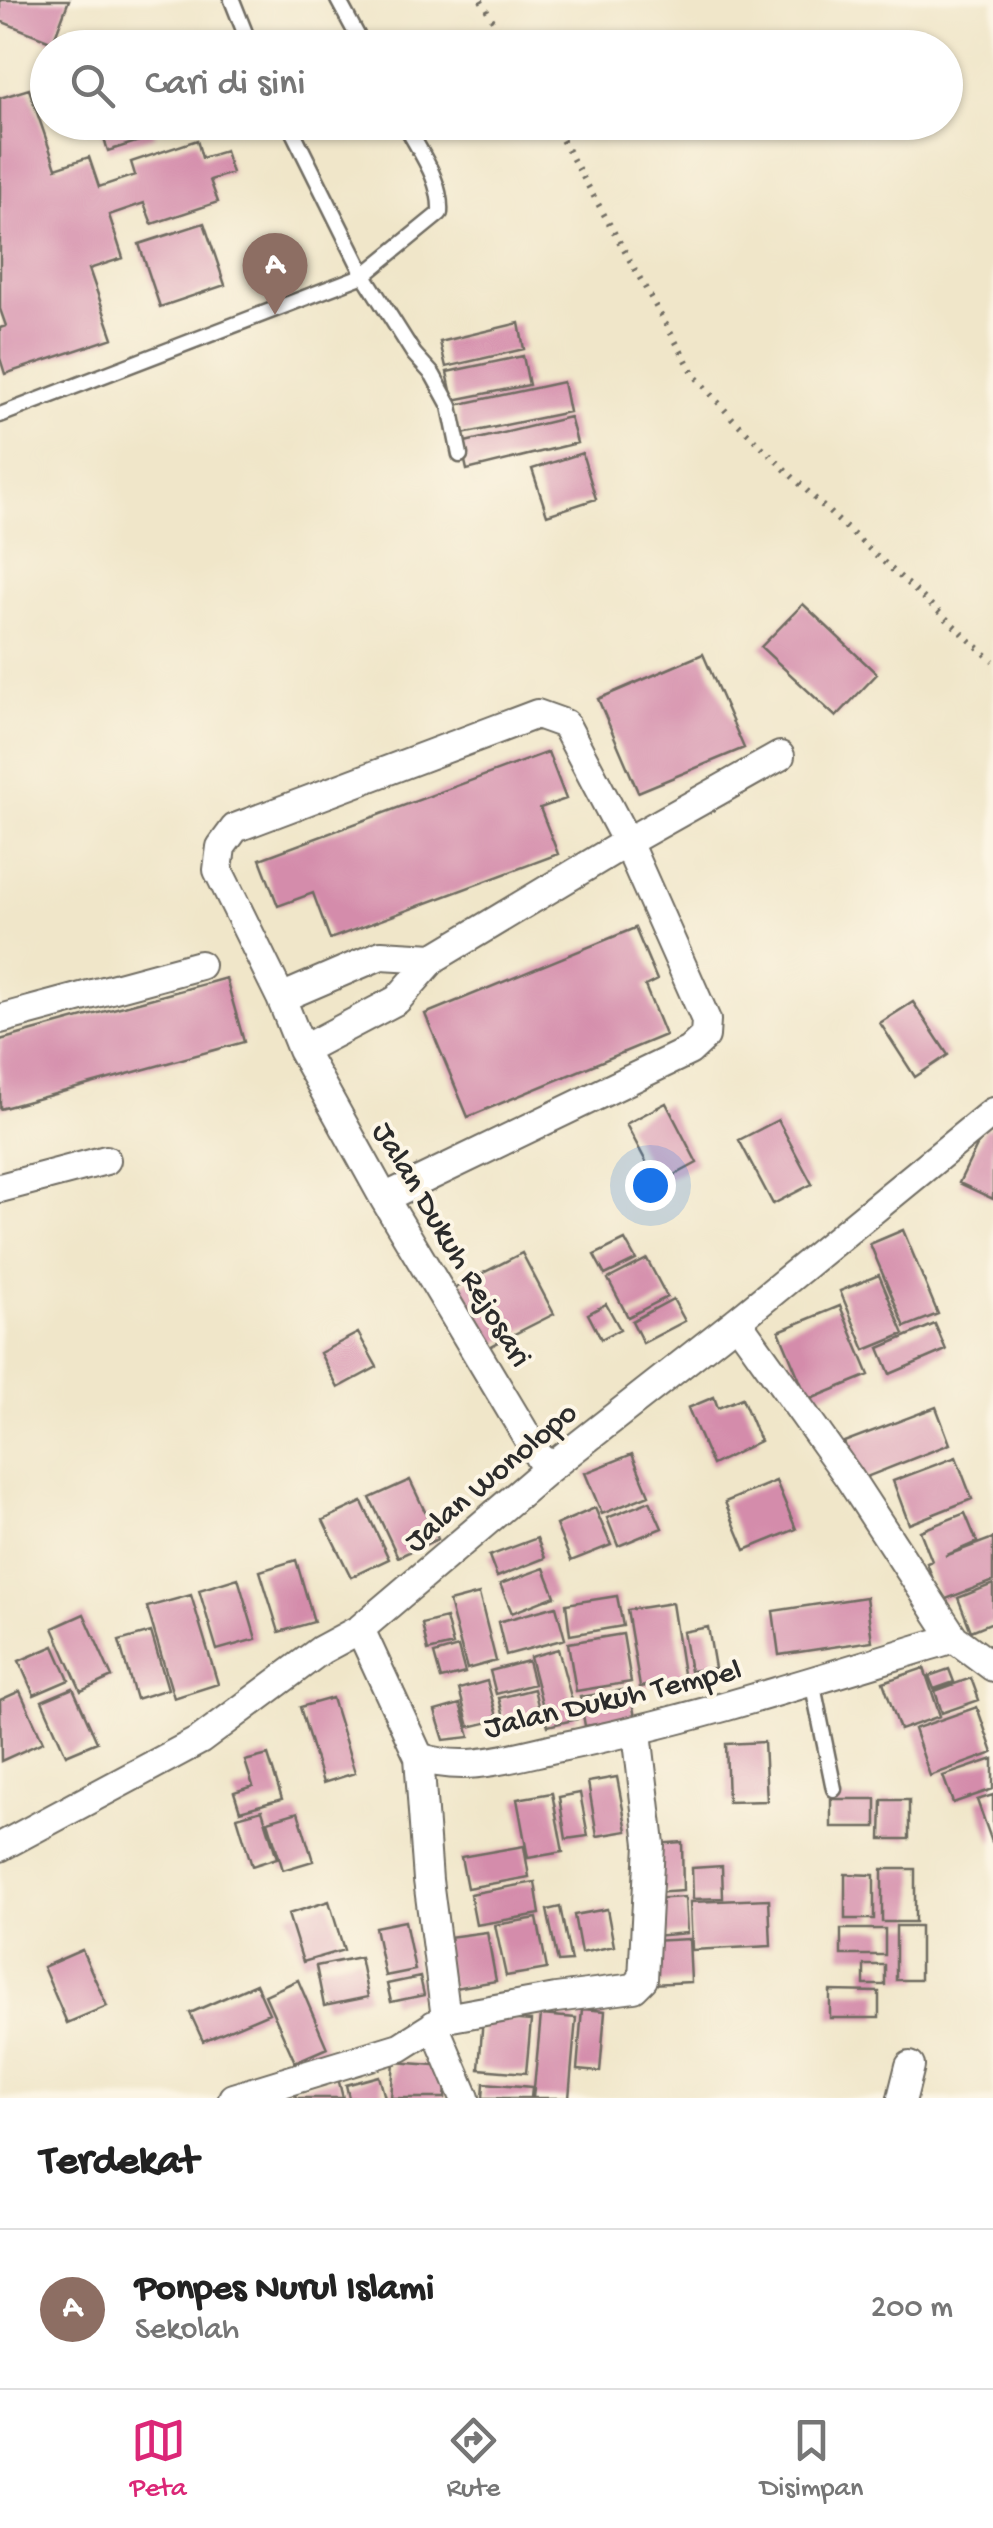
<!DOCTYPE html>
<html lang="id">
<head>
<meta charset="utf-8">
<style>
	body { margin:0; font-family:"Gochi Hand",sans-serif; background:#f6f6f6; color:#222 }
	.you { position:absolute; left:650px; top:1185px; width:35px; height:35px; margin:-25px; border:8px solid #fff; border-radius:50%; background:#1a73e8; box-shadow:0 0 0 15px #1a73e833 }
	.badge { display:grid; place-items:center; width:65px; height:65px; border-radius:50%; background:#db2777; color:#fff; font-size:32px; font-weight:700 }
	.pin { position:absolute; translate:-50% -82px; filter:drop-shadow(0 2px 5px #0008) }
	.pin::after { content:''; position:absolute; top:52px; width:35px; height:30px; background:inherit; clip-path:polygon(0 0,100% 0,50% 100%) }
	.list { margin:0; padding:0; list-style:none }
	h2 { display:flex; justify-content:space-between; align-items:center; height:130px; margin:0; padding:0 40px; font-size:42px }
	h2 small { font-size:32px; font-weight:400; color:#767676 }
	.list li { display:grid; grid-template-columns:65px 1fr auto; gap:30px; align-items:center; box-sizing:border-box; height:160px; padding:0 40px; border-top:2px solid #e0e0e0 }
	.list b { display:block; font-size:38px; white-space:nowrap }
	.list p { margin:0; font-size:32px; white-space:nowrap; color:#767676 }
	.list em { font-size:32px; font-style:normal; color:#767676 }
	.icon { flex:none; width:55px; height:55px; fill:none; stroke:currentColor; stroke-width:2; stroke-linecap:round; stroke-linejoin:round }
	.map { position:relative; flex:none; width:993px; height:2098px; overflow:hidden }
	.search { position:absolute; background:#fff; box-shadow:0 2px 8px #0004; left:30px; right:30px; top:30px; height:110px; display:flex; align-items:center; gap:25px; box-sizing:border-box; padding:0 35px; border-radius:55px; color:#767676; font-size:38px }
	.sheet { height:290px; background:#fff }
	nav { display:flex; justify-content:space-around; align-items:center; box-sizing:border-box; height:140px; border-top:2px solid #e0e0e0; background:#fff; font-size:28px; color:#767676 }
	nav a { display:grid; justify-items:center; gap:5px }
	nav .on { color:#db2777 }
	.map>svg:first-child { display:block }
</style>
</head>
<body>
<div class="map">
<svg width="993" height="2098" viewBox="0 0 993 2098">
	<rect width="100%" height="100%" fill="#fcf5e5"/>
	<filter id="ink" filterUnits="userSpaceOnUse"><feTurbulence type="fractalNoise" baseFrequency=".01" numOctaves="2"/><feDisplacementMap in="SourceGraphic" scale="20" xChannelSelector="R" yChannelSelector="G"/><feConvolveMatrix kernelMatrix="1 2 1 2 8 2 1 2 1" color-interpolation-filters="sRGB"/></filter>
	<filter id="wash" filterUnits="userSpaceOnUse"><feTurbulence type="fractalNoise" baseFrequency=".0048" numOctaves="4" result="noise"/><feDisplacementMap in="SourceGraphic" scale="40" xChannelSelector="R" yChannelSelector="G"/><feGaussianBlur stdDeviation="2.25" result="paint"/><feColorMatrix in="noise" values="0 0 0 0 0 0 0 0 0 0 0 0 0 0 0 0 0 1.4 0 .05"/><feComposite in="paint" operator="in"/></filter>
	<g filter="url(#wash)">
		<rect width="100%" height="100%" fill="#f0e6c9"/>
		<g id="blocks">
			<!-- building -->
			<path fill="#d48cab" d="M0 0H69L53 42 0 21Z
				M29 89 56 168 89 157 99 187 135 175 131 162 197 140 202 158 225 151 232 173 210 180 218 202 152 224 144 203 109 215 123 258 89 269 113 338 5 374 0 358V328L6 326 0 309V98Z
				M99 122H151L155 136 108 151Z
				M204 223 225 285 160 307 139 244Z
				M519 323 524 349 446 367 440 342Z
				M523 356 529 385 453 400 447 372Z
				M563 382 569 412 462 434 456 405Z
				M570 417 577 443 467 470 461 443Z
				M582 453 596 499 547 515 532 469Z
				M803 604 877 674 836 717 761 647Z
				M703 654 744 748 638 792 598 699Z
				M548 752 566 799 540 808 558 854 330 939 313 893 278 906 260 859Z
				M635 928 657 980 645 986 665 1035 468 1117 425 1014Z
				M226 978 244 1042 0 1109V1040Z
				M913 1002 948 1055 915 1077 880 1023Z
				M666 1103 697 1163 658 1184 626 1124Z
				M778 1120 812 1184 773 1204 739 1140Z
				M986 1127 993 1130V1199L959 1183Z
				M903 1230 938 1314 905 1327 870 1244Z
				M625 1240 636 1260 605 1275 594 1255Z
				M522 1253 554 1314 485 1349 454 1288Z
				M647 1259 667 1297 628 1317 608 1279Z
				M879 1275 904 1334 865 1350 840 1291Z
				M673 1299 685 1321 643 1343 632 1321Z
				M606 1304 620 1329 601 1339 588 1314Z
				M840 1306 869 1375 808 1400 779 1331Z
				M935 1324 946 1350 890 1374 879 1348Z
				M358 1333 377 1367 338 1388 320 1353Z
				M714 1397 718 1408 742 1398 760 1441 712 1465 688 1408Z
				M936 1407 950 1444 859 1480 844 1442Z
				M632 1454 649 1495 602 1514 585 1473Z
				M956 1457 972 1499 909 1524 893 1481Z
				M410 1480 438 1539 398 1557 370 1498Z
				M776 1481 796 1529 745 1550 725 1502Z
				M650 1501 662 1528 618 1546 607 1518Z
				M362 1502 389 1559 351 1577 323 1520Z
				M595 1508 611 1545 571 1561 556 1525Z
				M965 1513 977 1542 945 1556 993 1538V1581L941 1601 927 1563 932 1561 920 1531Z
				M537 1538 545 1558 497 1577 489 1556Z
				M296 1560 314 1622 279 1632 260 1571Z
				M544 1568 555 1596 512 1613 500 1584Z
				M238 1578 256 1639 217 1650 199 1590Z
				M993 1584V1622L971 1631 958 1598Z
				M479 1594 496 1661 467 1669 449 1602Z
				M191 1595 218 1684 174 1698 147 1607Z
				M617 1596 623 1626 570 1635 566 1604Z
				M866 1597 872 1641 779 1655 773 1611Z
				M672 1603 684 1680 640 1687 627 1610Z
				M556 1606 565 1639 506 1655 498 1622Z
				M84 1614 112 1677 81 1691 53 1628Z
				M446 1618 453 1645 428 1651 422 1624Z
				M708 1627 715 1668 690 1671 683 1632Z
				M151 1632 168 1689 136 1699 119 1641Z
				M623 1634 631 1682 576 1691 568 1643Z
				M54 1646 69 1680 34 1695 19 1661Z
				M458 1647 465 1673 441 1679 434 1654Z
				M558 1649 577 1719 548 1726 530 1657Z
				M528 1661 534 1684 496 1694 490 1671Z
				M924 1668 940 1716 900 1730 883 1682Z
				M949 1669 954 1682 934 1689 929 1676Z
				M971 1678 979 1700 942 1713 935 1691Z
				M487 1681 498 1720 469 1727 459 1689Z
				M73 1688 97 1742 66 1755 42 1701Z
				M534 1689 540 1713 505 1722 499 1698Z
				M630 1689 635 1718 585 1726 580 1697Z
				M20 1691 43 1742 1 1761 0 1700Z
				M332 1698 355 1773 323 1783 300 1707Z
				M460 1704 470 1737 444 1740 435 1711Z
				M977 1707 993 1753 930 1776 914 1729Z
				M764 1742 767 1801 728 1802 726 1744Z
				M268 1755 282 1799 240 1811 234 1792 253 1786 245 1761Z
				M993 1759V1789L953 1803 943 1776Z
				M617 1777 627 1831 597 1836 588 1782Z
				M552 1793 563 1852 528 1858 517 1799Z
				M580 1793 588 1836 566 1839 559 1797Z
				M993 1795V1842H992L977 1800Z
				M831 1799H876V1827H831Z
				M882 1800H909V1839H881Z
				M262 1810 277 1858 252 1866 237 1817Z
				M298 1812 313 1861 283 1870 268 1821Z
				M682 1842 683 1891 653 1893 654 1844Z
				M524 1846 529 1877 467 1888 461 1857Z
				M722 1866 723 1898 693 1899 692 1868Z
				M882 1869H915V1922H882Z
				M845 1874 874 1875V1919H845Z
				M535 1882 540 1914 476 1925 470 1894Z
				M685 1897 687 1933 654 1936 651 1899Z
				M769 1899 771 1946 692 1950 690 1902Z
				M329 1901 344 1950 303 1962 288 1914Z
				M560 1907 571 1961 558 1962 547 1910Z
				M607 1909 614 1946 581 1953 574 1915Z
				M537 1918 547 1969 506 1976 495 1925Z
				M405 1921 415 1970 385 1976 375 1927Z
				M896 1926H920V1980H896Z
				M841 1929H885V1955H841Z
				M487 1932 496 1981 449 1989 441 1938Z
				M689 1939 691 1982 651 1984 650 1941Z
				M82 1950 107 2006 67 2023 43 1967Z
				M360 1957 368 1997 324 2006 316 1966Z
				M864 1965H885V1985H864Z
				M420 1977 424 1995 391 2002 387 1984Z
				M298 1980 327 2048 295 2062 265 1995Z
				M256 1984 269 2013 203 2041 190 2013Z
				M830 1991 879 1992V2018H830Z
				M582 2009 605 2011 600 2072 577 2070Z
				M541 2015 576 2018 569 2098H533Z
				M483 2017 531 2021 526 2073 479 2069Z
				M394 2062 448 2066 445 2098H391Z
				M379 2076 385 2098H349L346 2085Z
				M338 2078 343 2098H296L293 2089Z
				M484 2083 532 2087 531 2098H483Z"/>
		</g>
	</g>
	<g filter="url(#ink)">
		<use href="#blocks" fill-opacity="0" stroke="#706c62" stroke-width="2.5"/>
		<g fill="none" stroke-linecap="round" stroke-linejoin="round">
			<defs>
				<path id="service" d="M232 0 251 48
					M338 0 364 48
					M288 122 364 275 414 354 433 375 450 406 460 455
					M0 415 364 275 440 213C442 180 419 151 404 122
					M812 1681 834 1789"/>
				<path id="minor" d="M281 998 381 955 434 958
					M0 1019 200 965
					M302 1050 397 1000 434 958 627 842 780 756
					M0 1188 106 1160
					M384 1198 689 1051 705 1036 706 1020 627 842 565 724 537 714 235 828 221 847 218 870 281 998 302 1050 384 1198 547 1470
					M737 1321 848 1476 954 1638 993 1667
					M360 1629 419 1757 428 1880 446 2018
					M419 1757C464 1773 509 1758 555 1748 690 1721 822 1678 954 1638
					M0 1847 200 1740 321 1650 360 1629 547 1470 737 1321 993 1112
					M434 2025 465 2098
					M233 2098 400 2047 446 2018 556 1998 634 1988 643 1979 650 1844 637 1732
					M902 2098 910 2066"/>
			</defs>
			<!-- service casing -->
			<use href="#service" stroke="#706c62" stroke-width="19"/>
			<!-- minor casing -->
			<use href="#minor" stroke="#706c62" stroke-width="32"/>
			<!-- path -->
			<path stroke="#706c62" stroke-width="6" stroke-dasharray="2.5 8" stroke-linecap="butt" d="M481 0 509 48
				M552 122 695 376 732 418 833 516 993 661"/>
			<!-- service -->
			<use href="#service" stroke="#fff" stroke-width="14"/>
			<!-- minor -->
			<use href="#minor" stroke="#fff" stroke-width="28"/>
		</g>
	</g>
	<g text-anchor="middle" stroke-width="8" stroke-linejoin="round" paint-order="stroke">
		<!-- street labels -->
		<g font-size="32" fill="#2b2b2b" stroke="#fcf5e5">
			<text transform="translate(454 1243) rotate(59)" y="11">Jalan Dukuh Rejosari</text>
			<text transform="translate(489 1475) rotate(-40)" y="11">Jalan Wonolopo</text>
			<text transform="translate(612 1696) rotate(-13)" y="11">Jalan Dukuh Tempel</text>
		</g>
	</g>
</svg>
<div class="you"></div>
<div class="pin badge" style="left:275px;top:315px;background:#8d6e63">A</div>
<div class="search"><svg class="icon" aria-label="search" viewBox="0 0 24 24"><circle cx="10" cy="10" r="6"/><path d="M15 15l6 6"/></svg>Cari di sini</div>
</div>
<section class="sheet">
<h2>Terdekat<small></small></h2>
<ul class="list">
<li><span class="badge" style="background:#8d6e63">A</span><div><b>Ponpes Nurul Islami</b><p>Sekolah</p></div><em>200 m</em></li>
</ul>
</section>
<nav>
<a class="on"><svg class="icon" aria-label="map" viewBox="0 0 24 24"><path d="M3 6l6-2 6 2 6-2v14l-6 2-6-2-6 2zM9 4v14M15 6v14"/></svg>Peta</a>
<a><svg class="icon" aria-label="directions" viewBox="0 0 24 24"><path d="M12 3l9 9-9 9-9-9zM9 14v-3h6M13 9l2 2-2 2"/></svg>Rute</a>
<a><svg class="icon" aria-label="saved" viewBox="0 0 24 24"><path d="M7 4h10v16l-5-4-5 4z"/></svg>Disimpan</a>
</nav>
</body>
</html>
